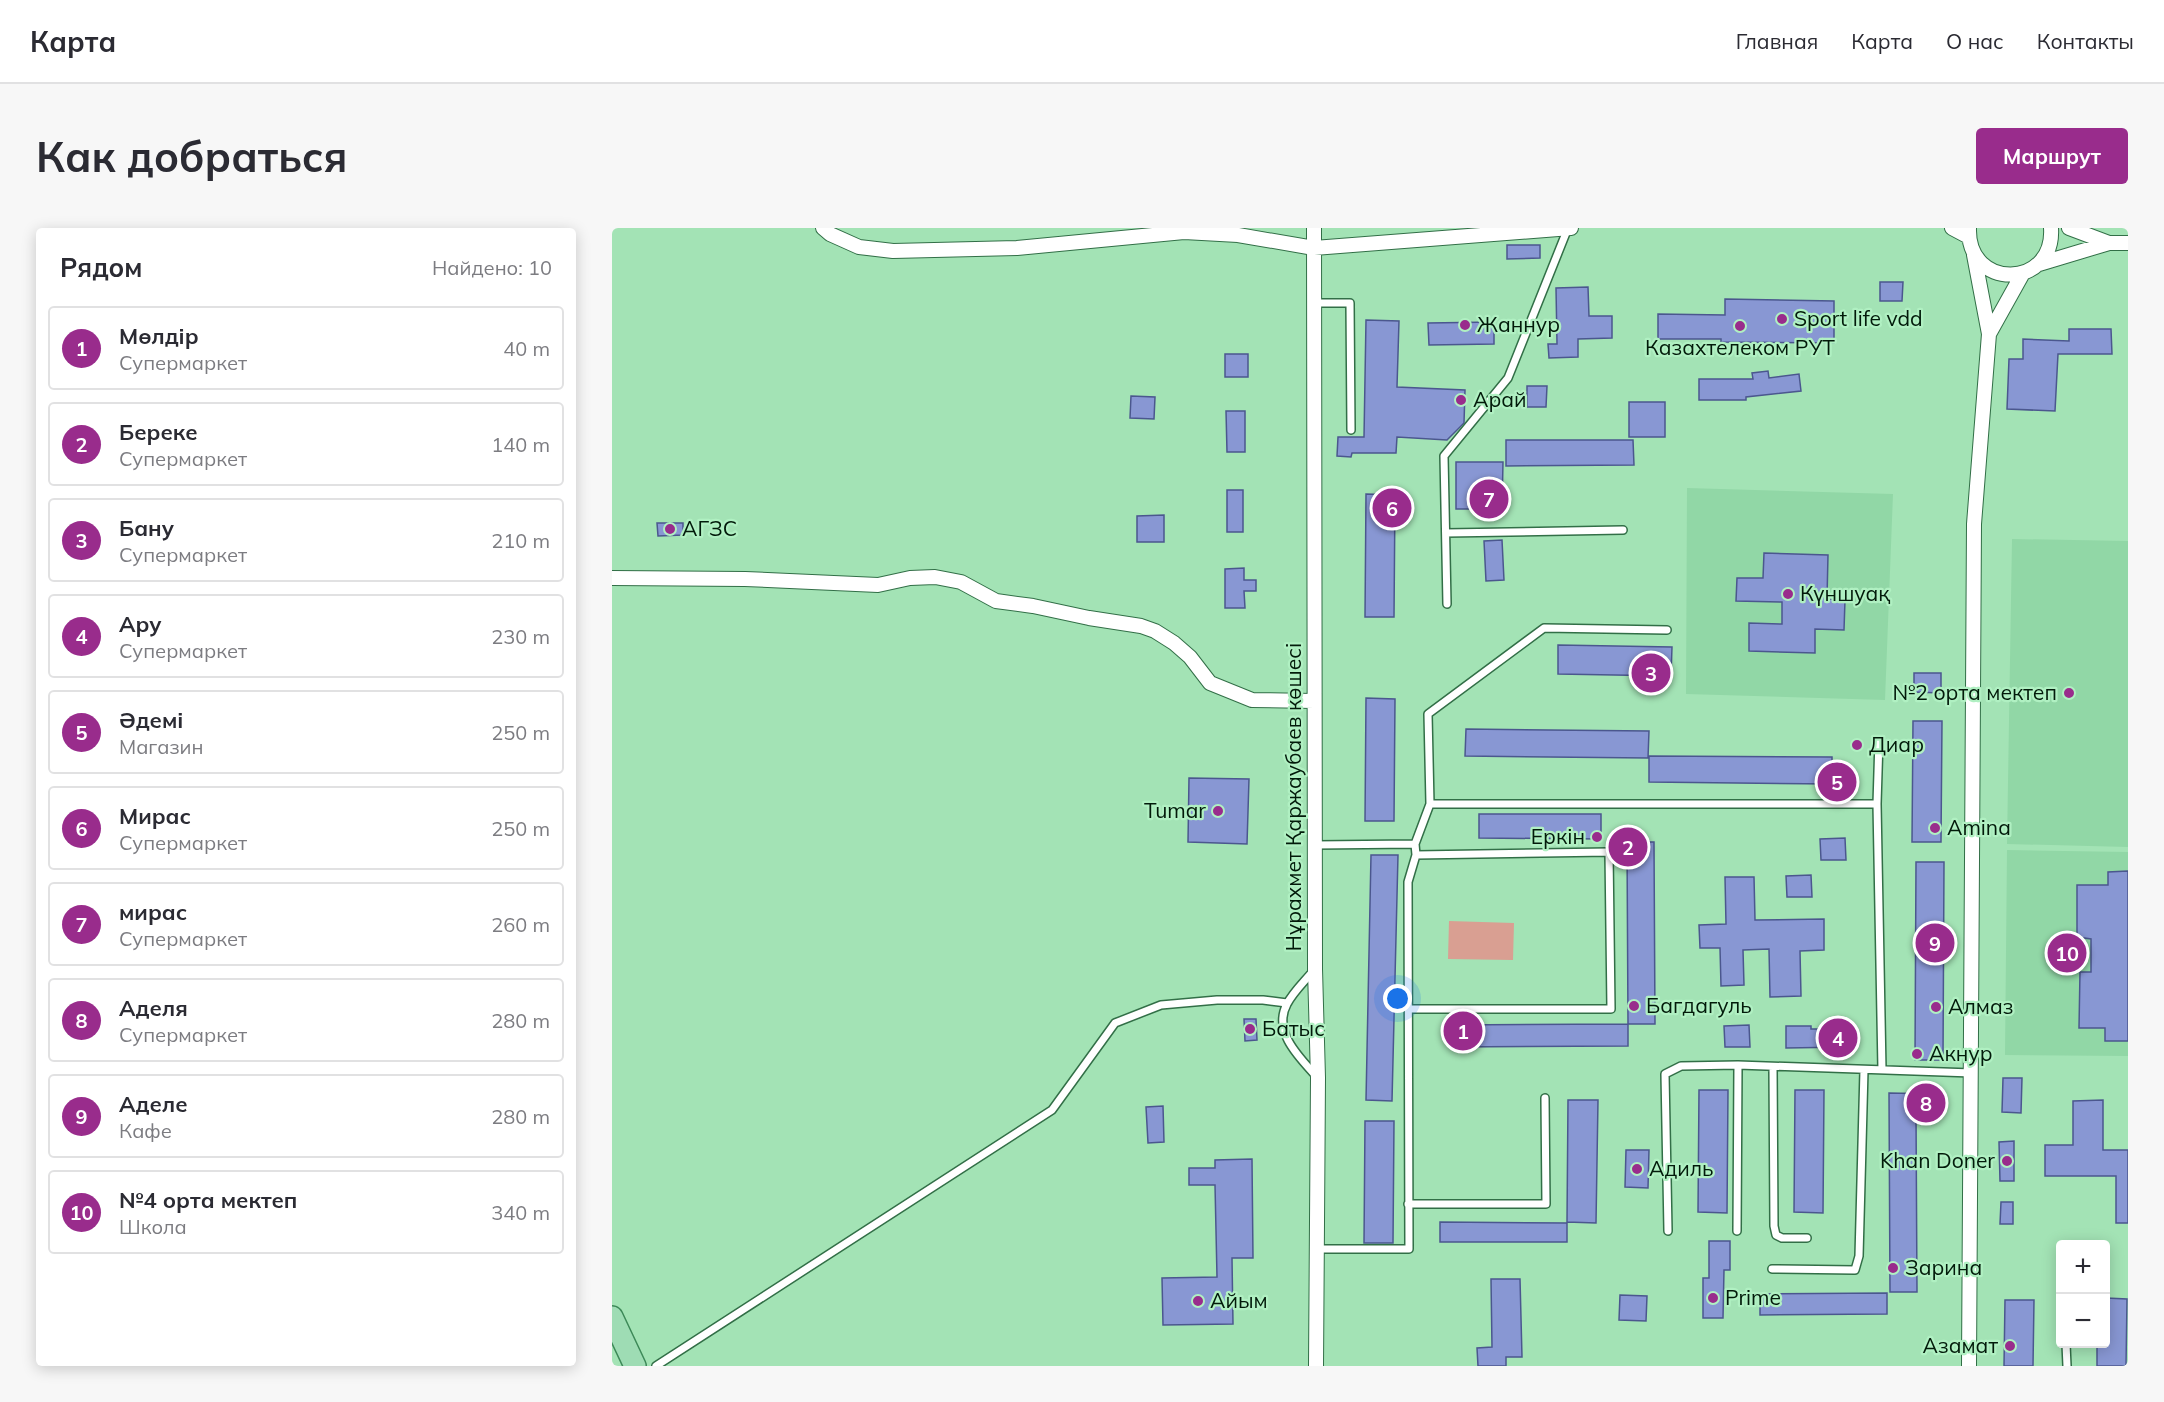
<!DOCTYPE html>
<html lang="ru">
<head>
<meta charset="utf-8">
<style>
	body { margin:0; font-family:Mulish,sans-serif; background:#f7f7f7; color:#2b2b33 }
	.controls { position:absolute; right:18px; bottom:18px; display:grid; overflow:hidden; border-radius:6px; box-shadow:0 3px 15px #0003 }
	.controls button { width:54px; height:54px; display:grid; place-items:center; padding:0; border:0; border-bottom:2px solid #e1e1e2; background:#fff; color:#2b2b33; font:30px sans-serif }
	.you { position:absolute; left:786px; top:771px; width:21px; height:21px; margin:-15px; border:4px solid #fff; border-radius:50%; background:#1a73e8; box-shadow:0 0 0 9px #1a73e833 }
	.badge { display:grid; place-items:center; width:39px; height:39px; border-radius:50%; background:#992c8c; color:#fff; font-size:20px; font-weight:700 }
	.pin { position:absolute; translate:-50% -50%; border:3px solid #fff; box-shadow:0 2px 6px #0006 }
	.list { margin:0; padding:0; list-style:none }
	h2 { display:flex; justify-content:space-between; align-items:center; height:78px; margin:0; padding:0 24px; font-size:26px }
	h2 small { font-size:20px; font-weight:400; color:#7c7c81 }
	.list li { display:grid; grid-template-columns:39px 1fr auto; gap:18px; align-items:center; box-sizing:border-box; height:84px; margin:0 12px 12px; padding:0 12px; border:2px solid #e1e1e2; border-radius:6px }
	.list b { display:block; font-size:22px; white-space:nowrap }
	.list p { margin:0; font-size:20px; white-space:nowrap; color:#7c7c81 }
	.list em { font-size:20px; font-style:normal; color:#7c7c81 }
	.map { position:relative; flex:none; width:1516px; height:1138px; overflow:hidden; border-radius:6px }
	header { display:flex; align-items:center; gap:36px; box-sizing:border-box; height:84px; padding:0 30px; background:#fff; border-bottom:2px solid #e1e1e2 }
	header strong { font-size:28px }
	nav { display:flex; gap:33px; margin-inline-start:auto; font-size:21px }
	.intro { display:flex; align-items:center; justify-content:space-between; box-sizing:border-box; height:144px; padding:0 36px }
	h1 { margin:0; font-size:42px }
	.button { padding:15px 27px; border-radius:6px; background:#992c8c; color:#fff; font-size:21px; font-weight:700 }
	main { display:flex; gap:36px; padding:0 36px }
	aside { flex:1; background:#fff; border-radius:6px; box-shadow:0 3px 15px #0003 }
	.map>svg:first-child { display:block }
</style>
</head>
<body>
<header>
<strong>Карта</strong>
<nav><a>Главная</a><a>Карта</a><a>О нас</a><a>Контакты</a></nav>
</header>
<div class="intro"><h1>Как добраться</h1><a class="button">Маршрут</a></div>
<main>
<aside>
<h2>Рядом<small>Найдено: 10</small></h2>
<ul class="list">
<li><span class="badge">1</span><div><b>Мөлдір</b><p>Супермаркет</p></div><em>40 m</em></li>
<li><span class="badge">2</span><div><b>Береке</b><p>Супермаркет</p></div><em>140 m</em></li>
<li><span class="badge">3</span><div><b>Бану</b><p>Супермаркет</p></div><em>210 m</em></li>
<li><span class="badge">4</span><div><b>Ару</b><p>Супермаркет</p></div><em>230 m</em></li>
<li><span class="badge">5</span><div><b>Әдемі</b><p>Магазин</p></div><em>250 m</em></li>
<li><span class="badge">6</span><div><b>Мирас</b><p>Супермаркет</p></div><em>250 m</em></li>
<li><span class="badge">7</span><div><b>мирас</b><p>Супермаркет</p></div><em>260 m</em></li>
<li><span class="badge">8</span><div><b>Аделя</b><p>Супермаркет</p></div><em>280 m</em></li>
<li><span class="badge">9</span><div><b>Аделе</b><p>Кафе</p></div><em>280 m</em></li>
<li><span class="badge">10</span><div><b>№4 орта мектеп</b><p>Школа</p></div><em>340 m</em></li>
</ul>
</aside>
<div class="map">
<svg width="1516" height="1138" viewBox="0 0 1516 1138">
	<rect width="100%" height="100%" fill="#a3e3b5"/>
	<!-- built -->
	<path fill="#91d7a6" d="M1075 260 1281 266 1273 472 1074 466Z
		M1400 311 1516 313V619L1395 616Z
		M1395 622 1516 624V828L1393 827Z"/>
	<!-- green -->
	<path fill="#d99f92" d="M837 693 902 695 901 732 836 731Z"/>
	<!-- building -->
	<path fill="#8897d3" stroke="#4b578e" stroke-width="1.5" d="M895 17H928V30L895 31Z
		M1268 54H1291L1290 73H1268Z
		M976 59 977 88H1000V110L966 111V129L937 130 936 116H945L944 60Z
		M1113 71 1222 73V115L1109 114V111H1046V86L1113 87Z
		M754 92 787 93 785 159 853 162 852 195 835 212 785 209 784 225H740L739 229 725 228 726 209H752Z
		M882 94V116L817 117 816 95Z
		M1457 101H1499L1500 126H1446L1443 183 1395 181 1397 131H1411V111L1457 113Z
		M613 126H636V149H613Z
		M1156 143 1157 150 1187 146 1189 163 1134 169V172H1087V151H1141L1140 145Z
		M915 158H935L934 179H915Z
		M519 168 543 169 542 191 518 190Z
		M1017 174H1053V209H1017Z
		M614 183H633V224H615Z
		M894 212H1021L1022 237 894 238Z
		M844 234H891L890 281H844Z
		M615 262H631V304H615Z
		M754 266 783 267 782 389H753Z
		M552 287V314H525V288Z
		M45 295H71V307L46 308Z
		M890 312 892 352 874 353 872 313Z
		M1152 325 1216 327 1215 371 1233 372 1232 402 1203 401V425L1137 423V395L1170 396V374L1124 373 1125 350H1151Z
		M632 340V352H644V363H632L633 380H613V341Z
		M946 417 1060 419 1059 448 946 446Z
		M1302 445H1329V465L1302 464Z
		M754 470 783 471 782 593H753Z
		M1301 493H1330L1329 614H1300Z
		M854 501 1037 503 1036 530 853 528Z
		M1037 528 1220 529V536H1230V570H1220V556L1037 554Z
		M577 550 637 551 635 616 576 614Z
		M867 586H989V611L867 610Z
		M1233 610 1234 632H1209L1208 611Z
		M1015 614H1042L1043 796H1016Z
		M759 627H786L780 873 754 872Z
		M1304 634H1332L1331 832H1303Z
		M1516 643V813H1493V800H1467L1468 744H1479V711L1465 709V657H1496V644Z
		M1199 647 1200 669H1175L1174 648Z
		M1113 649H1142L1143 692 1212 691V722L1188 723 1189 768 1158 769 1157 721 1131 722 1132 757 1109 758 1108 720H1088L1087 697 1114 696Z
		M632 791H644L645 812 633 813Z
		M1016 796V818L838 819 837 797Z
		M1137 797 1138 819H1113L1112 798Z
		M1174 798H1199V801H1233L1234 819 1174 820Z
		M1391 850H1410L1409 885 1390 884Z
		M1087 862H1116L1115 985 1086 984Z
		M1183 862H1212L1211 985 1182 984Z
		M1277 865 1324 866V885H1304L1305 1064H1278Z
		M956 872H986L984 995 955 994Z
		M1491 872V922H1516V995H1504V948H1433V917H1461V873Z
		M551 878 552 914 536 915 534 879Z
		M753 893H782L781 1015H752Z
		M1402 913V953H1388L1387 914Z
		M1014 922H1037L1036 960 1013 959Z
		M640 931 641 1030H620L621 1096 551 1097 550 1050 605 1049 603 957H577V940H603V932Z
		M1389 974H1401V996H1388Z
		M828 994 955 995V1014H828Z
		M1097 1013H1118V1042H1112L1111 1090H1091V1050H1097Z
		M879 1051H908L910 1129H894V1138H866L865 1120 880 1119Z
		M1275 1065V1086L1148 1087V1066Z
		M1008 1067 1035 1068 1034 1093 1007 1092Z
		M1494 1070 1515 1071 1514 1138H1485V1116H1494Z
		M1393 1072H1422L1421 1138H1392Z"/>
	<g fill="none" stroke-linecap="round" stroke-linejoin="round">
		<defs>
			<path id="service" d="M702 75H738L739 202
				M834 305 1011 302
				M835 376 832 228 896 150 956 0
				M1267 512 1265 576 1270 842
				M818 576H1265
				M803 616 818 576 816 486 932 400 1055 402
				M703 617 803 616 804 627 796 654 797 1021H703
				M701 743C693 753 681 764 675 776 660 804 688 830 705 849
				M796 781H999L997 624 804 627
				M1161 839 1162 998 1164 1007 1170 1010H1195
				M796 976H934L933 870
				M1056 1003 1053 846 1069 838 1126 837 1360 845
				M1125 1003 1126 837
				M1160 1041 1243 1042 1247 1028 1252 842
				M1454 1116 1455 1138
				M44 1138 440 882 503 795 549 777 605 772H651L675 775"/>
			<path id="minor" d="M211 0 218 6 247 19 281 23 405 20 572 4 626 7 702 20 959 0
				M702 0 703 741 706 850 704 1138
				M1340 0 1357 9
				M1357 0C1355 63 1443 61 1439 0
				M1497 15H1516
				M1362 27 1377 106 1411 45
				M1427 36 1497 15 1457 0
				M0 350 133 351 266 357 298 350 323 349 349 354 384 373 421 378 477 390 529 398 543 403 562 415 578 429 598 455 640 472 702 473
				M1357 1138 1362 296 1377 106"/>
			<path id="primary" d="M0 1089 23 1138"/>
		</defs>
		<!-- service casing -->
		<use href="#service" stroke="#326f47" stroke-width="10"/>
		<!-- minor casing -->
		<use href="#minor" stroke="#326f47" stroke-width="16"/>
		<!-- primary casing -->
		<use href="#primary" stroke="#3d8958" stroke-width="24"/>
		<!-- service -->
		<use href="#service" stroke="#fff" stroke-width="7"/>
		<!-- minor -->
		<use href="#minor" stroke="#fff" stroke-width="14"/>
		<!-- primary -->
		<use href="#primary" stroke="#9edcb4" stroke-width="21"/>
	</g>
	<!-- markers -->
	<g fill="#992c8c" stroke="#b0f0c2" stroke-width="2">
		<circle cx="1170" cy="91" r="6"/>
		<circle cx="853" cy="97" r="6"/>
		<circle cx="1128" cy="98" r="6"/>
		<circle cx="849" cy="172" r="6"/>
		<circle cx="58" cy="301" r="6"/>
		<circle cx="1176" cy="366" r="6"/>
		<circle cx="1457" cy="465" r="6"/>
		<circle cx="1245" cy="517" r="6"/>
		<circle cx="606" cy="583" r="6"/>
		<circle cx="1323" cy="600" r="6"/>
		<circle cx="985" cy="609" r="6"/>
		<circle cx="1022" cy="778" r="6"/>
		<circle cx="1324" cy="779" r="6"/>
		<circle cx="638" cy="801" r="6"/>
		<circle cx="1305" cy="826" r="6"/>
		<circle cx="1395" cy="933" r="6"/>
		<circle cx="1025" cy="941" r="6"/>
		<circle cx="1281" cy="1040" r="6"/>
		<circle cx="1101" cy="1070" r="6"/>
		<circle cx="586" cy="1073" r="6"/>
		<circle cx="1398" cy="1118" r="6"/>
	</g>
	<g text-anchor="middle" stroke-width="4.5" stroke-linejoin="round" paint-order="stroke">
		<!-- poi labels -->
		<g font-size="21" fill="#021a0a" stroke="#b0f0c2" text-anchor="start">
			<text x="1182" y="98">Sport life vdd</text>
			<text x="865" y="104">Жаннур</text>
			<text x="1128" y="127" text-anchor="middle">Казахтелеком РУТ</text>
			<text x="861" y="179">Арай</text>
			<text x="70" y="308">АГЗС</text>
			<text x="1188" y="373">Күншуақ</text>
			<text x="1445" y="472" text-anchor="end">№2 орта мектеп</text>
			<text x="1257" y="524">Диар</text>
			<text x="594" y="590" text-anchor="end">Tumar</text>
			<text x="1335" y="607">Amina</text>
			<text x="973" y="616" text-anchor="end">Еркін</text>
			<text x="1034" y="785">Багдагуль</text>
			<text x="1336" y="786">Алмаз</text>
			<text x="650" y="808">Батыс</text>
			<text x="1317" y="833">Акнур</text>
			<text x="1383" y="940" text-anchor="end">Khan Doner</text>
			<text x="1037" y="948">Адиль</text>
			<text x="1293" y="1047">Зарина</text>
			<text x="1113" y="1077">Prime</text>
			<text x="598" y="1080">Айым</text>
			<text x="1386" y="1125" text-anchor="end">Азамат</text>
		</g>
		<!-- street labels -->
		<g font-size="21" fill="#021a0a" stroke="#b0f0c2">
			<text transform="translate(682 569) rotate(-90)" y="7">Нұрахмет Қаржаубаев көшесі</text>
		</g>
	</g>
</svg>
<div class="controls">
<button>+</button>
<button>−</button>
</div>
<div class="you"></div>
<div class="pin badge" style="left:851px;top:803px">1</div>
<div class="pin badge" style="left:1016px;top:619px">2</div>
<div class="pin badge" style="left:1039px;top:445px">3</div>
<div class="pin badge" style="left:1226px;top:810px">4</div>
<div class="pin badge" style="left:1225px;top:554px">5</div>
<div class="pin badge" style="left:780px;top:280px">6</div>
<div class="pin badge" style="left:877px;top:271px">7</div>
<div class="pin badge" style="left:1314px;top:875px">8</div>
<div class="pin badge" style="left:1323px;top:715px">9</div>
<div class="pin badge" style="left:1455px;top:725px">10</div>
</div>
</main>
</body>
</html>
